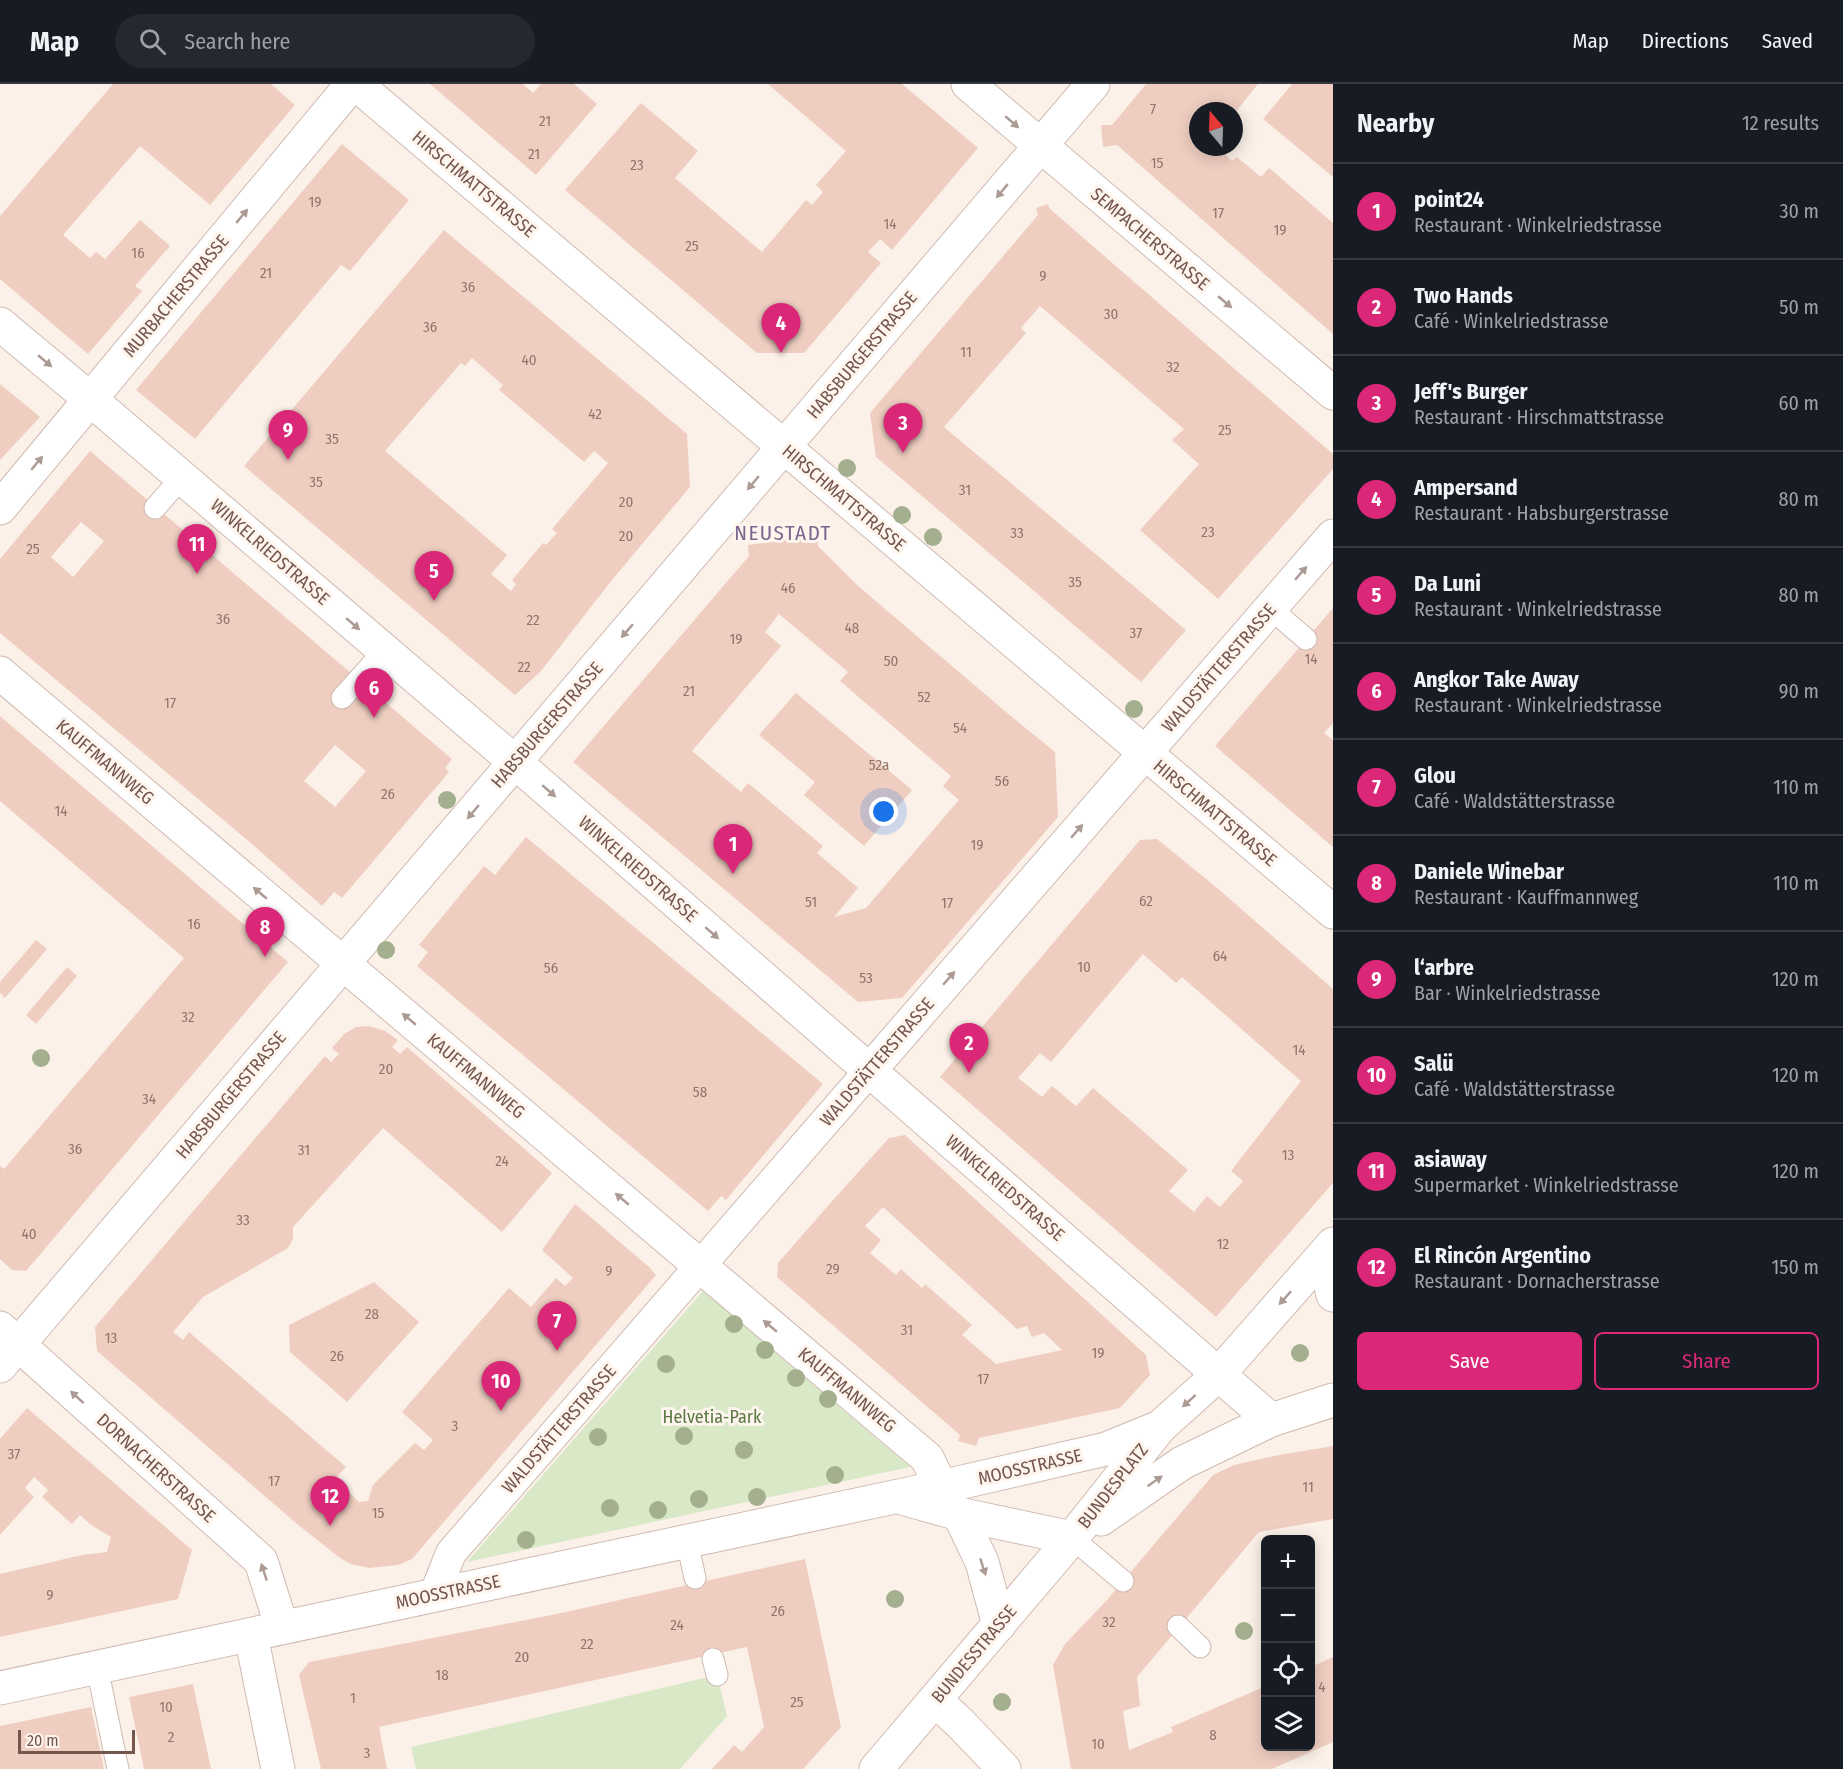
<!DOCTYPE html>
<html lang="en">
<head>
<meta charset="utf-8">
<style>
	body { margin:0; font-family:"Fira Sans Condensed",sans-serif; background:#242831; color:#f1f3f6 }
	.controls { position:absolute; right:18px; bottom:18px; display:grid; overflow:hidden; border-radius:9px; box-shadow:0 3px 15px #0003 }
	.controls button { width:54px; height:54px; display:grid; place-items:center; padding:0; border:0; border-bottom:2px solid #363941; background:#171b24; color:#f1f3f6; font:30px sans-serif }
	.compass { position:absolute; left:1189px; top:18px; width:54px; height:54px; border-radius:50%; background:#171b24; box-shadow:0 3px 15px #0003; rotate:341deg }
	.scale { position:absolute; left:18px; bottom:15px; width:117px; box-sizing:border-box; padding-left:6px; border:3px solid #74564d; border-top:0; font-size:16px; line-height:21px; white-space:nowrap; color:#74564d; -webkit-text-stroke:4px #fef6ee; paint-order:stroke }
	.you { position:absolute; left:884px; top:728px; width:21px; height:21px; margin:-15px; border:4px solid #fff; border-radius:50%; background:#1a73e8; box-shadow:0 0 0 9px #1a73e833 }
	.badge { display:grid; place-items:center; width:39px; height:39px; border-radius:50%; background:#db2777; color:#fff; font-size:20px; font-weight:700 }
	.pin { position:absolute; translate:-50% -50px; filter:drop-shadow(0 2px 3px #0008) }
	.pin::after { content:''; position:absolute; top:32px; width:21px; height:18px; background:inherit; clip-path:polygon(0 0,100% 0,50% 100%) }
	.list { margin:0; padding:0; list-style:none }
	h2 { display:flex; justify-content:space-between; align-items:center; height:78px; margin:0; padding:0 24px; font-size:26px }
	h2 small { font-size:20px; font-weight:400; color:#9ea1a6 }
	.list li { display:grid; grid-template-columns:39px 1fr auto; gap:18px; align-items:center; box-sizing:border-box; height:96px; padding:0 24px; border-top:2px solid #363941 }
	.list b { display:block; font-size:22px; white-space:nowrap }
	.list p { margin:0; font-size:20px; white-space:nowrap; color:#9ea1a6 }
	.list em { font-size:20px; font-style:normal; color:#9ea1a6 }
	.actions { display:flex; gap:12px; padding:18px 24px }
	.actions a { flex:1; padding:14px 0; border:2px solid #db2777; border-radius:9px; text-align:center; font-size:21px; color:#db2777 }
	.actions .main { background:#db2777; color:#fff }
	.icon { flex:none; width:33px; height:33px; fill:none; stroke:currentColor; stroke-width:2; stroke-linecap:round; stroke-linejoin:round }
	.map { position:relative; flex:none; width:1333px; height:1685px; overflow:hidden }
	header { display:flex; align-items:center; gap:36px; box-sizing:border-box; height:84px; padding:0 30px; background:#171b24; border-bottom:2px solid #363941 }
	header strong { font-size:28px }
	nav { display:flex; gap:33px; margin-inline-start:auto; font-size:21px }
	.search { width:420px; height:54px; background:#242831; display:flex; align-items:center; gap:15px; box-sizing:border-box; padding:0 21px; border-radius:33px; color:#9ea1a6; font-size:22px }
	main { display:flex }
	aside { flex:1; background:#171b24 }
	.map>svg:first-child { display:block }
</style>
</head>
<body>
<header>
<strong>Map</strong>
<div class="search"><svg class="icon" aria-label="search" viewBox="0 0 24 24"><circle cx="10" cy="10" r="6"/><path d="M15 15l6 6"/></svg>Search here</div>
<nav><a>Map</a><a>Directions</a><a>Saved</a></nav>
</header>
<main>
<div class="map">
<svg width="1333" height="1685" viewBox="0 0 1333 1685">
	<rect width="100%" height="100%" fill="#fbf1e8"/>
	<!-- green -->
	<path fill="#d9e8c7" d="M703 1207 910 1383 467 1478Z
		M717 1591 727 1632 680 1685H416L411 1663Z"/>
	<!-- building -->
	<path fill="#efcec1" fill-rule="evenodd" d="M113 0H271L295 21 210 121 140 62 63 151 90 174 96 168 105 175 140 136 170 162 135 202 142 207 88 270 0 195V132Z
		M430 0H523L533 9 541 0H574L597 20 536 91Z
		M768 0H902L978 64 892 166 880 155 868 168 881 179 804 269H757L565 106 641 19 698 67 675 94 762 168 806 116 812 121 823 108 816 101 846 67Z
		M1146 0H1258L1234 30V27H1198V63H1217L1232 77 1237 73 1261 93 1269 84 1333 139V250L1117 61 1103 63 1101 41H1112Z
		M1292 0H1333V93L1263 35Z
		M342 60 409 116 350 187 341 181 195 355 136 306Z
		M1048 120 1050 125 1333 370V385L1218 515 1140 446 1199 380 1172 356 1184 345 1040 222 1021 244 1026 249 944 343 1186 546 1141 598 876 373 870 329 1038 131 1036 124Z
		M444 146 687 350 690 403 612 496 541 587 515 611 244 382ZM472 274 503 301 499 306 584 378 594 367 608 379 552 445 557 449 546 461 543 459 512 496 516 500 511 507 491 490 507 471 385 367 461 279 465 282Z
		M0 300 40 333 0 376Z
		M90 367 452 675 445 684 449 688 342 814 334 808 322 822 252 760 0 549V475ZM81 438 104 457 73 493 51 473ZM335 661 366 687 335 723 304 697Z
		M818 452V462L857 501 1006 628 1055 668 1058 733 902 914 858 918 573 678 749 472 748 461ZM779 530 848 588 840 597 951 692 943 702 959 716 866 824 834 833 858 804 817 769 823 762 748 699 741 708 692 667 781 562 765 548Z
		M1333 524V639L1324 649 1333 656V763L1215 662Z
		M796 609 912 706 864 762 804 711 815 698 759 651Z
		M0 632 288 878 26 1187 12 1186 0 1175V1082L4 1085 184 874 0 717Z
		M526 753 823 1000 726 1116 721 1112 708 1127 417 882 428 868 419 861 484 782 495 791Z
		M1157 755 1216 803 1333 905V1099L1216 1233 940 993 1140 756ZM1143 870 1176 899 1182 893 1301 997 1231 1087 1243 1097 1220 1123 1207 1112 1194 1128 1169 1107 1188 1086 1093 1004 1076 1022 1052 1002 1042 1013 1018 994 1040 969 1051 978Z
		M36 856 47 865 5 914 0 909V898Z
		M67 883 77 892 36 940 26 931Z
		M369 942 385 947 398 956 392 963 400 970 407 963 552 1089 502 1148 383 1044 293 1143V1155L288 1164 203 1213 173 1248 183 1256 189 1248 346 1383 335 1395 359 1418 368 1417 373 1401 415 1359 424 1366 433 1356 402 1328 509 1204 531 1223 556 1194 565 1202 573 1194 542 1166 575 1120 649 1183 656 1191 412 1475 398 1481 369 1484 351 1480 340 1474 297 1440 97 1267 95 1243 325 972 331 978 339 970 332 964 344 950 356 943Z
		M905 1051 1146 1271 1150 1291 1120 1324 979 1354 976 1362 958 1357 960 1351 777 1193 778 1179 834 1115 889 1054ZM883 1123 1017 1245 1027 1242 1032 1253 1044 1249 1062 1266 996 1280 962 1251 972 1241 925 1200 922 1204 901 1185 896 1191 870 1169 881 1156 865 1142Z
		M374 1198 419 1238 347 1318 290 1268 289 1241Z
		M27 1324 192 1466 178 1515 0 1553V1490L82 1471 107 1468 111 1453 91 1441 80 1431 72 1440 42 1413 48 1406 34 1393 25 1404 34 1413 0 1451V1355Z
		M1333 1362V1435L1259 1448 1137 1593 1140 1622 1123 1627 1129 1666 1173 1648 1171 1643 1266 1602V1662H1310L1311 1583 1333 1573V1658L1272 1685H1071L1053 1581 1065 1560 1106 1517 1213 1391 1234 1381 1279 1371Z
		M805 1475 841 1643 803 1685H712L734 1661 742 1668 764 1643 747 1563 379 1643 387 1685H321L299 1591 309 1578 552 1531Z
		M193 1600 211 1685H144L129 1613Z
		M91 1623 104 1685H0V1642Z"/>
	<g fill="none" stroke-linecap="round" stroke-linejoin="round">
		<defs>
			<path id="service" d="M155 424 182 393
				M1270 524 1306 555
				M342 614 385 566
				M1072 1454 1123 1497
				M687 1458 695 1494
				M1178 1542 1200 1563
				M713 1575 717 1591
				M97 1583 118 1685"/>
			<path id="pedestrian" d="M434 1512 451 1469 870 986"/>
			<path id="minor" d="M968 0 1333 309
				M0 240 90 315 515 678 1271 1336
				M0 424 352 0
				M0 589 927 1374 941 1403
				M870 986 1333 452
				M1324 1171 1333 1211
				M0 1244 261 1477 282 1544
				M0 1282 1093 0
				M902 1414 959 1430 1072 1454
				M959 1430 982 1478 999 1541
				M251 1551 278 1685
				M0 1604 941 1403 1106 1365 1160 1343
				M935 1616 960 1639 1004 1685"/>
			<path id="tertiary" d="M356 0 1333 828"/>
			<path id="secondary" d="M1101 1435 1182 1379 1271 1336 1333 1316
				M876 1685 1072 1454 1160 1343 1218 1291 1333 1160"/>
		</defs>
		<!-- service casing -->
		<use href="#service" stroke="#cfbab1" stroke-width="23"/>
		<!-- pedestrian casing -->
		<use href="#pedestrian" stroke="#cfbab1" stroke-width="32"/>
		<!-- minor casing -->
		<use href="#minor" stroke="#cfbab1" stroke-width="35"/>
		<!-- tertiary casing -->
		<use href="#tertiary" stroke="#cfbab1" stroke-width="35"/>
		<!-- secondary casing -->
		<use href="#secondary" stroke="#d1baaf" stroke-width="35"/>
		<!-- service -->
		<use href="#service" stroke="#fff" stroke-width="21"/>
		<!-- pedestrian -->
		<use href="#pedestrian" stroke="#fff" stroke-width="30"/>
		<!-- minor -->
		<use href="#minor" stroke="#fff" stroke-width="33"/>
		<!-- tertiary -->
		<use href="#tertiary" stroke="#fff" stroke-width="33"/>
		<!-- secondary -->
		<use href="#secondary" stroke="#fff" stroke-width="33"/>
	</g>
	<!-- trees -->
	<g fill="#a4af8f">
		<circle cx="847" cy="384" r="9"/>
		<circle cx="902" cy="431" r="9"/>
		<circle cx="933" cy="453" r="9"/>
		<circle cx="1134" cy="625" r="9"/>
		<circle cx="447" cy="716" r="9"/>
		<circle cx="386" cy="866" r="9"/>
		<circle cx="41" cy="974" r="9"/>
		<circle cx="734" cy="1240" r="9"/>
		<circle cx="765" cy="1266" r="9"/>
		<circle cx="1300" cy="1269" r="9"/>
		<circle cx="666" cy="1280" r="9"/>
		<circle cx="796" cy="1294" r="9"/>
		<circle cx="828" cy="1315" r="9"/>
		<circle cx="684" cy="1352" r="9"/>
		<circle cx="598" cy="1353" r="9"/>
		<circle cx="744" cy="1366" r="9"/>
		<circle cx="835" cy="1391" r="9"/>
		<circle cx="757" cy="1413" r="9"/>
		<circle cx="699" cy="1415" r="9"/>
		<circle cx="610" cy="1424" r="9"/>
		<circle cx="658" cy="1426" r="9"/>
		<circle cx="526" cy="1456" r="9"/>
		<circle cx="895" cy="1515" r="9"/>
		<circle cx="1244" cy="1547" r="9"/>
		<circle cx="1002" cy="1618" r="9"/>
	</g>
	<!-- one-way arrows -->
	<defs><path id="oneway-solid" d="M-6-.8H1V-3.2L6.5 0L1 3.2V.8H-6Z" transform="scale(1.5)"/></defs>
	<g fill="#ac9a94">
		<use href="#oneway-solid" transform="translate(1012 38) rotate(41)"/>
		<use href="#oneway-solid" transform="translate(1002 107) rotate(130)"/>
		<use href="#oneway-solid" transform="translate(242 132) rotate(-50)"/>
		<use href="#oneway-solid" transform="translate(1225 218) rotate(40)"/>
		<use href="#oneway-solid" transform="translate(45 277) rotate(40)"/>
		<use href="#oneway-solid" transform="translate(37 379) rotate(-50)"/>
		<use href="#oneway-solid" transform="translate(753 399) rotate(130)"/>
		<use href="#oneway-solid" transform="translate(1301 489) rotate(-49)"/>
		<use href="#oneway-solid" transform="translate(353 540) rotate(41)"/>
		<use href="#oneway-solid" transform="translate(627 547) rotate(131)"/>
		<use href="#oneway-solid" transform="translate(549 707) rotate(41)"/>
		<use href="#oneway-solid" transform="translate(473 728) rotate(130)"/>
		<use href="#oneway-solid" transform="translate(1077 747) rotate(-49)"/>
		<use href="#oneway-solid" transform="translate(260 809) rotate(-140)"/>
		<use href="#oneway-solid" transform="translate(712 849) rotate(41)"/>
		<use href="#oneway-solid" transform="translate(949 894) rotate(-49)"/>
		<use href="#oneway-solid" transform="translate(409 935) rotate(-140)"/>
		<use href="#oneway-solid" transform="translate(622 1115) rotate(-140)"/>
		<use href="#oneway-solid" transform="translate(1285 1214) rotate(132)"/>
		<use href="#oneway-solid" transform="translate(770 1242) rotate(-140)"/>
		<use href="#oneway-solid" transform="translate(77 1313) rotate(-138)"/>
		<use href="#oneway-solid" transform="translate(1189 1317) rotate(138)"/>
		<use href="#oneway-solid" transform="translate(1155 1397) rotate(-35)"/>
		<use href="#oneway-solid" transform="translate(983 1483) rotate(72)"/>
		<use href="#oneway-solid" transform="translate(264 1488) rotate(-108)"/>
	</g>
	<g text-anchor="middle" stroke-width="6" stroke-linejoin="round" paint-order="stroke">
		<!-- number labels -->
		<g font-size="15" fill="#93746a">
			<text x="1153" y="30">7</text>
			<text x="545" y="42">21</text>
			<text x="534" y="75">21</text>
			<text x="1157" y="84">15</text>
			<text x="637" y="86">23</text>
			<text x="315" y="123">19</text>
			<text x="1218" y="134">17</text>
			<text x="890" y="145">14</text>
			<text x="1280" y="151">19</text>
			<text x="692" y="167">25</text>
			<text x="138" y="174">16</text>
			<text x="266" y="194">21</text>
			<text x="1043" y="197">9</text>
			<text x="468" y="208">36</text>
			<text x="1111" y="235">30</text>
			<text x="430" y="248">36</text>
			<text x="966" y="273">11</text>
			<text x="529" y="281">40</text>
			<text x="1173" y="288">32</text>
			<text x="595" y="335">42</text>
			<text x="1225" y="351">25</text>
			<text x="332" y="360">35</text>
			<text x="316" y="403">35</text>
			<text x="965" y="411">31</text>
			<text x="626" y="423">20</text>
			<text x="1208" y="453">23</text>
			<text x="1017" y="454">33</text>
			<text x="626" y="457">20</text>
			<text x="33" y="470">25</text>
			<text x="1075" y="503">35</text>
			<text x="788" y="509">46</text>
			<text x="223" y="540">36</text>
			<text x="533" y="541">22</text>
			<text x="852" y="549">48</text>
			<text x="1136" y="554">37</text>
			<text x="736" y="560">19</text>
			<text x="1311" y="580">14</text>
			<text x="891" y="582">50</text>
			<text x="524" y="588">22</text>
			<text x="689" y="612">21</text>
			<text x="924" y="618">52</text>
			<text x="170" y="624">17</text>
			<text x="960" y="649">54</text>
			<text x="879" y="686">52a</text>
			<text x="1002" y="702">56</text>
			<text x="388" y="715">26</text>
			<text x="61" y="732">14</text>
			<text x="977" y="766">19</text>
			<text x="1146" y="822">62</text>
			<text x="811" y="823">51</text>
			<text x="947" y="824">17</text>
			<text x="194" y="845">16</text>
			<text x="1220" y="877">64</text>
			<text x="1084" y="888">10</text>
			<text x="551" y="889">56</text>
			<text x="866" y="899">53</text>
			<text x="188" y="938">32</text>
			<text x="1299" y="971">14</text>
			<text x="386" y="990">20</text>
			<text x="700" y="1013">58</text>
			<text x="149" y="1020">34</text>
			<text x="75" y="1070">36</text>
			<text x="304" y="1071">31</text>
			<text x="1288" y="1076">13</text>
			<text x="502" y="1082">24</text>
			<text x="243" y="1141">33</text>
			<text x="29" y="1155">40</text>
			<text x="1223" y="1165">12</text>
			<text x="833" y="1190">29</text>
			<text x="609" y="1192">9</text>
			<text x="372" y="1235">28</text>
			<text x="907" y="1251">31</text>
			<text x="111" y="1259">13</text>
			<text x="1098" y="1274">19</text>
			<text x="337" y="1277">26</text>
			<text x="983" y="1300">17</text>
			<text x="455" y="1347">3</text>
			<text x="14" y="1375">37</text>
			<text x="274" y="1402">17</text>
			<text x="1308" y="1408">11</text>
			<text x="378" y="1434">15</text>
			<text x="50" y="1516">9</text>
			<text x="778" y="1532">26</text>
			<text x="1109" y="1543">32</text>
			<text x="677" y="1546">24</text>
			<text x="587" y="1565">22</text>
			<text x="522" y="1578">20</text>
			<text x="442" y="1596">18</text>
			<text x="1322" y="1608">4</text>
			<text x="353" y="1619">1</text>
			<text x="797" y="1623">25</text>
			<text x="166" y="1628">10</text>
			<text x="1213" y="1656">8</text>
			<text x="171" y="1658">2</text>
			<text x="1098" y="1665">10</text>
			<text x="367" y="1674">3</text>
		</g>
		<!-- street labels -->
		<g font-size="18" fill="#74564d" stroke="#fef6ee">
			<text transform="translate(474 100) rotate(40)" y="6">HIRSCHMATTSTRASSE</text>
			<text transform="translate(1150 155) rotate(40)" y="6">SEMPACHERSTRASSE</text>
			<text transform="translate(176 212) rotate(-50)" y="6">MURBACHERSTRASSE</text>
			<text transform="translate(862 271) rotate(-50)" y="6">HABSBURGERSTRASSE</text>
			<text transform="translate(844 414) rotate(40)" y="6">HIRSCHMATTSTRASSE</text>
			<text transform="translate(270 468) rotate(41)" y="6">WINKELRIEDSTRASSE</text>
			<text transform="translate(1219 584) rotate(-49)" y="6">WALDSTÄTTERSTRASSE</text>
			<text transform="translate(547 641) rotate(-49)" y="6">HABSBURGERSTRASSE</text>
			<text transform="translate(105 678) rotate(40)" y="6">KAUFFMANNWEG</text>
			<text transform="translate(1215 729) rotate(40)" y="6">HIRSCHMATTSTRASSE</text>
			<text transform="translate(638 785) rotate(41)" y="6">WINKELRIEDSTRASSE</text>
			<text transform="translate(877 978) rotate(-49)" y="6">WALDSTÄTTERSTRASSE</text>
			<text transform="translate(476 992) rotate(40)" y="6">KAUFFMANNWEG</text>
			<text transform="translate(231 1011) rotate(-50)" y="6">HABSBURGERSTRASSE</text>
			<text transform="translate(1005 1104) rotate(41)" y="6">WINKELRIEDSTRASSE</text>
			<text transform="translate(847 1306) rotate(40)" y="6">KAUFFMANNWEG</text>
			<text transform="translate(559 1345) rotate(-49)" y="6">WALDSTÄTTERSTRASSE</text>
			<text transform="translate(1030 1383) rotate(-13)" y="6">MOOSSTRASSE</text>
			<text transform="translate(156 1384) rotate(42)" y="6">DORNACHERSTRASSE</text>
			<text transform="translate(1113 1402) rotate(-52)" y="6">BUNDESPLATZ</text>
			<text transform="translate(448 1508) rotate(-12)" y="6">MOOSSTRASSE</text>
			<text transform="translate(974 1570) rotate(-50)" y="6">BUNDESSTRASSE</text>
		</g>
		<!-- park labels -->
		<g font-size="18" fill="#5c7946" stroke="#fef6ee">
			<text x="712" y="1339">Helvetia-Park</text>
		</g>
		<!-- quarter labels -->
		<g font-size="21" letter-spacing="1.5" fill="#7c6690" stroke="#fef6ee">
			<text x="783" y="456">NEUSTADT</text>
		</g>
	</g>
</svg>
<div class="controls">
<button>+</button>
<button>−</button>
<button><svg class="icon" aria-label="locate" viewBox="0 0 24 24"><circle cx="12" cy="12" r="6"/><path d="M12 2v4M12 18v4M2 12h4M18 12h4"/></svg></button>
<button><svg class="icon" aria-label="layers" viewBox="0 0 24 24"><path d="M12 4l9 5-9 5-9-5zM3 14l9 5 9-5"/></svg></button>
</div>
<svg class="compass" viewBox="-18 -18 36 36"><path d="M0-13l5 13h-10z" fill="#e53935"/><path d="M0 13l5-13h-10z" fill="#9ea1a6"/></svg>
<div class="scale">20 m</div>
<div class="you"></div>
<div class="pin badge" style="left:733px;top:790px">1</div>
<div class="pin badge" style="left:969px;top:989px">2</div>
<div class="pin badge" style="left:903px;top:369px">3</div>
<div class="pin badge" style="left:781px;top:269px">4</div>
<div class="pin badge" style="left:434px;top:517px">5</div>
<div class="pin badge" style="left:374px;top:634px">6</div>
<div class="pin badge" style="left:557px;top:1267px">7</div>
<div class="pin badge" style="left:265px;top:873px">8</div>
<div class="pin badge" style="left:288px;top:376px">9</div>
<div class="pin badge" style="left:501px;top:1327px">10</div>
<div class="pin badge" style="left:197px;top:490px">11</div>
<div class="pin badge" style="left:330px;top:1442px">12</div>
</div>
<aside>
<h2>Nearby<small>12 results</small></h2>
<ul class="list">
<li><span class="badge">1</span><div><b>point24</b><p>Restaurant · Winkelriedstrasse</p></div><em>30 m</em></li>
<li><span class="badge">2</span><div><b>Two Hands</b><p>Café · Winkelriedstrasse</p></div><em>50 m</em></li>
<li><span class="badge">3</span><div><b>Jeff's Burger</b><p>Restaurant · Hirschmattstrasse</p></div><em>60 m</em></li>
<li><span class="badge">4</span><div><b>Ampersand</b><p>Restaurant · Habsburgerstrasse</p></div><em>80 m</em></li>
<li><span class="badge">5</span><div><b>Da Luni</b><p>Restaurant · Winkelriedstrasse</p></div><em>80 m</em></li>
<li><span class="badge">6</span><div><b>Angkor Take Away</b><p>Restaurant · Winkelriedstrasse</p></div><em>90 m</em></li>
<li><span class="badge">7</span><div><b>Glou</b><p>Café · Waldstätterstrasse</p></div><em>110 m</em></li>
<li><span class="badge">8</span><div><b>Daniele Winebar</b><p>Restaurant · Kauffmannweg</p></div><em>110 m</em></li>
<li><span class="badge">9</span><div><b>l‘arbre</b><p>Bar · Winkelriedstrasse</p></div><em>120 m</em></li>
<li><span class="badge">10</span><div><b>Salü</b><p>Café · Waldstätterstrasse</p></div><em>120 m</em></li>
<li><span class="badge">11</span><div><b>asiaway</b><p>Supermarket · Winkelriedstrasse</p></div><em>120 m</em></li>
<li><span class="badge">12</span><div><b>El Rincón Argentino</b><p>Restaurant · Dornacherstrasse</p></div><em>150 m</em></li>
</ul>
<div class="actions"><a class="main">Save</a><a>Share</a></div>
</aside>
</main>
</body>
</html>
